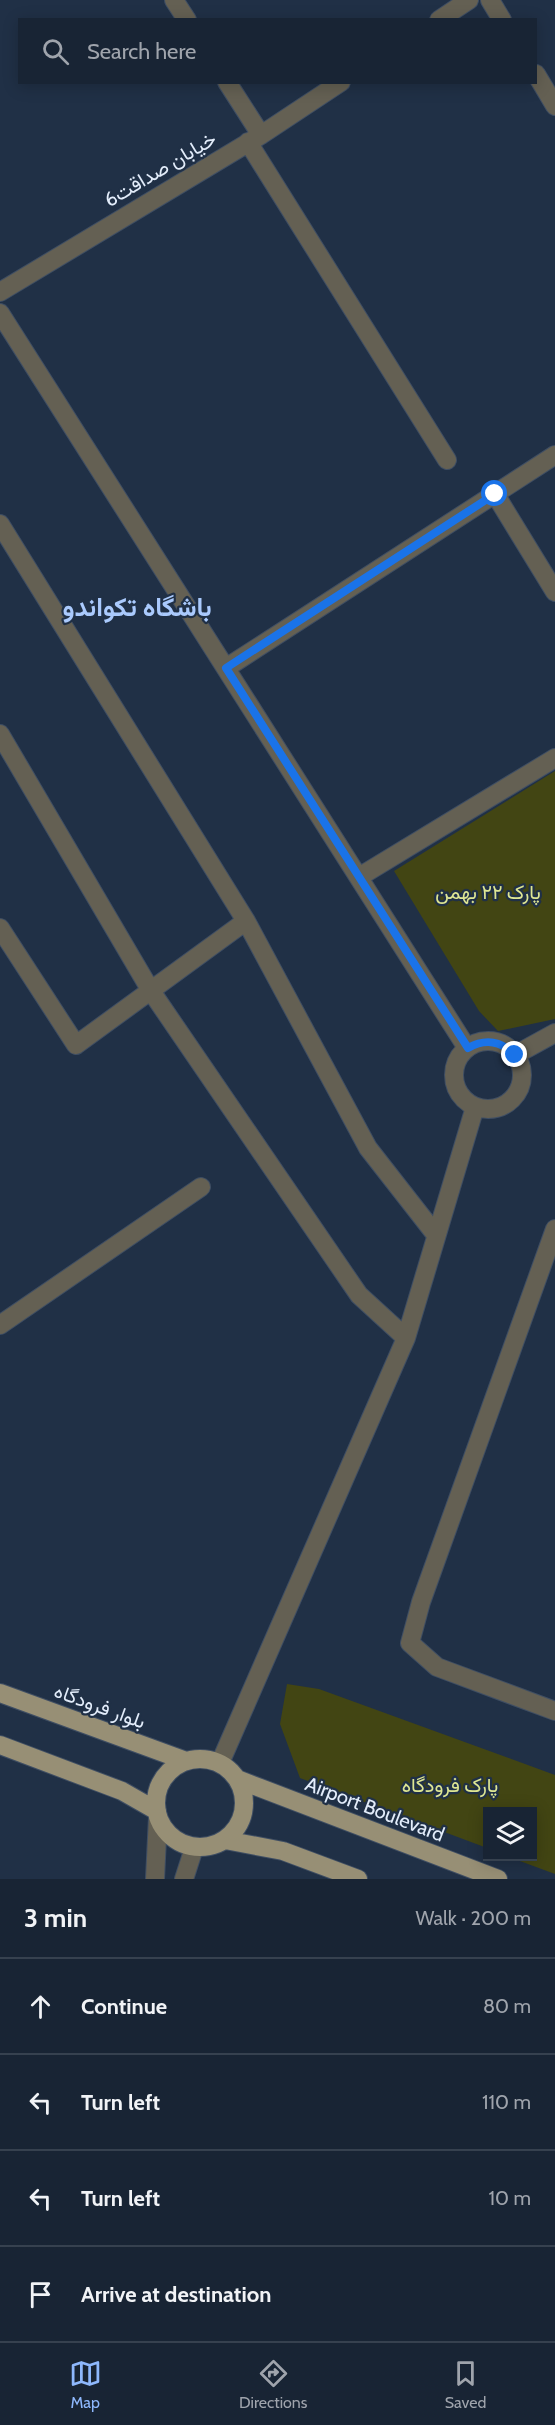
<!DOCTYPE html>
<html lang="en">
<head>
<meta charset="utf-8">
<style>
	body { margin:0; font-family:Cabin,Vazirmatn,sans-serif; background:#212c3c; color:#f1f3f6 }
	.controls { position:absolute; right:18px; bottom:18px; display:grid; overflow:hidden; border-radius:0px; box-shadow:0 3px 15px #0003 }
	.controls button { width:54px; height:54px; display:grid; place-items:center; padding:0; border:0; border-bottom:2px solid #36414f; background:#182434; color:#f1f3f6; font:30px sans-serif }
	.stop { position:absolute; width:18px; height:18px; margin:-14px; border:4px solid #1a73e8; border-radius:50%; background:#fff }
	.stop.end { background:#1a73e8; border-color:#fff; box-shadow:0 2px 6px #0008 }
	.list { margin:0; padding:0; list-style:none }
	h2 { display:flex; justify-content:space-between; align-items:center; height:78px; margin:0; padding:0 24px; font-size:26px }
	h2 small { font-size:20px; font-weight:400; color:#9fa4ac }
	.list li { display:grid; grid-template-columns:39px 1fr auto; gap:18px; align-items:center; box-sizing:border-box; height:96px; padding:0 24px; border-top:2px solid #36414f }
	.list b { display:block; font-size:22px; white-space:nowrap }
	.list em { font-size:20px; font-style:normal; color:#9fa4ac }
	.icon { flex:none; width:33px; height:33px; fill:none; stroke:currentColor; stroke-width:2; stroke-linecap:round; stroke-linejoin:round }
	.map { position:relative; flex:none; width:555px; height:1879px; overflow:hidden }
	.search { position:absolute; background:#182434; box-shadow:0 3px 15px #0003; left:18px; right:18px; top:18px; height:66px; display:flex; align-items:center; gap:15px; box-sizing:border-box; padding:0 21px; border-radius:0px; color:#9fa4ac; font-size:22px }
	.sheet { height:462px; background:#182434 }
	nav { display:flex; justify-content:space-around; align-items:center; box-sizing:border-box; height:84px; border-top:2px solid #36414f; background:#182434; font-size:16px; color:#9fa4ac }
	nav a { display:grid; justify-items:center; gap:3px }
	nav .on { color:#8eb8fd }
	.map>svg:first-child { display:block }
</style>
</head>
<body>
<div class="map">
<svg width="555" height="1879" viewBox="0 0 555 1879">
	<rect width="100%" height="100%" fill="#203046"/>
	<!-- green -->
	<path fill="#424513" d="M555 771V1019L498 1031 479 1011 394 871Z
		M287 1684 319 1689 555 1775V1874L509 1857 532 1856V1812H488L487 1848 300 1778 280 1724Z"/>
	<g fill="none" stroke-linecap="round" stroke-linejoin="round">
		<defs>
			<path id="minor" d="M174 0 187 20
				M490 0 502 20
				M439 20 469 0
				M536 74 555 106
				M227 82 261 135
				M248 142 447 460
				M0 292 261 135 341 82
				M0 313 467 1048
				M495 494 555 592
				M0 524 246 921 368 1148 436 1235
				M226 668 555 455
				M0 734 151 991 359 1295 406 1338
				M359 877 555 758
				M0 928 76 1045 246 921
				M454 1075a34 34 0 1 1 68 0a34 34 0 1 1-68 0Z
				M515 1055 555 1033
				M555 1229 421 1602 410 1643 437 1667 555 1711
				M0 1325 201 1187
				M220 1763 406 1338 475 1107
				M155 1879 158 1817
				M184 1879 194 1848"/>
			<path id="major" d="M0 1693 186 1761
				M0 1745 122 1791 157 1811
				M156 1803a44 44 0 1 1 88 0a44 44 0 1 1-88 0Z
				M237 1779 498 1879
				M225 1840 283 1851 358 1879"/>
		</defs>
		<!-- minor casing -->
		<use href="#minor" stroke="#3f4e63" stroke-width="20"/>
		<!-- major casing -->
		<use href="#major" stroke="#3f4e63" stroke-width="20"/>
		<!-- minor -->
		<use href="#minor" stroke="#646053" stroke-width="18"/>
		<!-- major -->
		<use href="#major" stroke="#978f75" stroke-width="18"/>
	</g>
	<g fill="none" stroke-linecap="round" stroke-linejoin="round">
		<!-- route -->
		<path stroke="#1a73e8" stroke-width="8" d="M495 494 226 668 468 1048C486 1038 501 1041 515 1055"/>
	</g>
	<g text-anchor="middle" stroke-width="4.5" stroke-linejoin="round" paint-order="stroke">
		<!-- street labels -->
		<g font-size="20" fill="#e3edfb" stroke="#203046">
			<text transform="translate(160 169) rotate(-31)" y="7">خیابان صداقت6</text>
			<text transform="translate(100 1706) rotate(20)" y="7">بلوار فرودگاه</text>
			<text transform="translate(375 1809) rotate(21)" y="7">Airport Boulevard</text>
		</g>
		<!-- park labels -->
		<g font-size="20" fill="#dee693" stroke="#203046">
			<text x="488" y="899">پارک ۲۲ بهمن</text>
			<text x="450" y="1792">پارک فرودگاه</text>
		</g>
		<!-- district labels -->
		<g font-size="26" font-weight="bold" fill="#aacafd" stroke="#203046">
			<text x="137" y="616">باشگاه تکواندو</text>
		</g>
	</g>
</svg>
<div class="controls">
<button><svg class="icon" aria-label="layers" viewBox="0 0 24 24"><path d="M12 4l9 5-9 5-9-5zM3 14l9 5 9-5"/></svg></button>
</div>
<div class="stop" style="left:495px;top:494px"></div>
<div class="stop end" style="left:515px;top:1055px"></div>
<div class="search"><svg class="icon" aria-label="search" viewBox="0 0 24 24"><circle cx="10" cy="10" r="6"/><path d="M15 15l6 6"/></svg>Search here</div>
</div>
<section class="sheet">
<h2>3 min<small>Walk · 200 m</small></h2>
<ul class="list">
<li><svg class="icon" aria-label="ahead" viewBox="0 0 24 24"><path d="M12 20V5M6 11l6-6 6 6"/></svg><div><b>Continue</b></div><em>80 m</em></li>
<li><svg class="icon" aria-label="left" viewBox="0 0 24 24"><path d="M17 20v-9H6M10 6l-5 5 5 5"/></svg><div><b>Turn left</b></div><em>110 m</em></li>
<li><svg class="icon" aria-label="left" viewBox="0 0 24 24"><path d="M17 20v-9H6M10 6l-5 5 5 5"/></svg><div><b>Turn left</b></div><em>10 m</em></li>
<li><svg class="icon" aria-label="arrive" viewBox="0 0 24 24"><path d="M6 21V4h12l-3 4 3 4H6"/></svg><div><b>Arrive at destination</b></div></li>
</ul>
</section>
<nav>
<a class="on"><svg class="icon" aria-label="map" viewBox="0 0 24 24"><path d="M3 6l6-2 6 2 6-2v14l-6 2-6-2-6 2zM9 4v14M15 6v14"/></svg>Map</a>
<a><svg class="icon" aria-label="directions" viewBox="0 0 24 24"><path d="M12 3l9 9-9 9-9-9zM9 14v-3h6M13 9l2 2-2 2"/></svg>Directions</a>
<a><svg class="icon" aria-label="saved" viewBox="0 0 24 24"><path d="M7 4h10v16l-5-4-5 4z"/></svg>Saved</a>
</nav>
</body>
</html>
